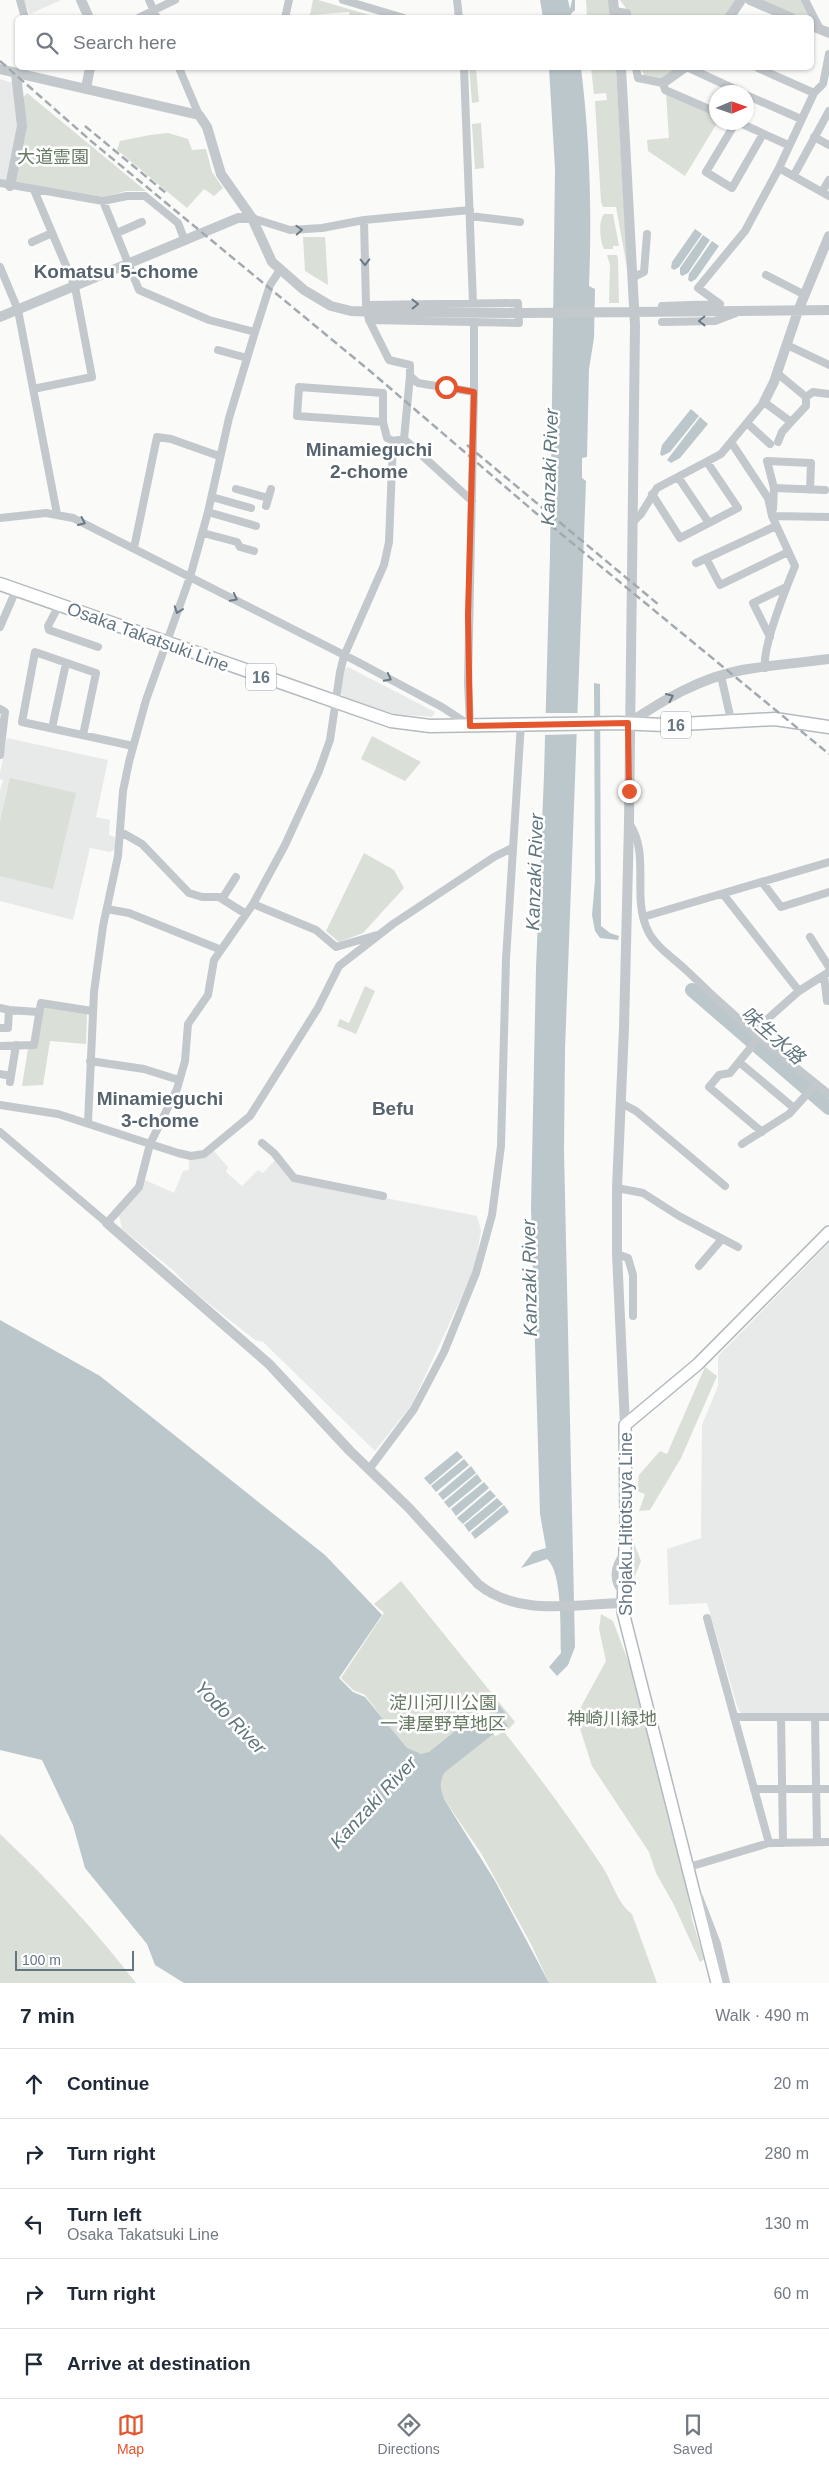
<!DOCTYPE html>
<html lang="en">
<head>
<meta charset="utf-8">
<style>
	body { margin:0; font-family:Arial,"Noto Sans JP",sans-serif; background:#f2f2f3; color:#1f2937 }
	.compass { position:absolute; left:709px; top:85px; width:45px; height:45px; border-radius:50%; background:#fff; box-shadow:0 1px 4px #0004; rotate:88deg }
	.scale { position:absolute; left:15px; bottom:12px; width:119px; box-sizing:border-box; padding-left:5px; border:2px solid #657683; border-top:0; font-size:14px; line-height:18px; white-space:nowrap; color:#657683; -webkit-text-stroke:4px #fff; paint-order:stroke }
	.stop { position:absolute; width:15px; height:15px; margin:-11px; border:4px solid #e4572e; border-radius:50%; background:#fff }
	.stop.end { background:#e4572e; border-color:#fff; box-shadow:0 1px 5px #0008 }
	.list { margin:0; padding:0; list-style:none }
	h2 { display:flex; justify-content:space-between; align-items:center; height:65px; margin:0; padding:0 20px; font-size:21px }
	h2 small { font-size:16px; font-weight:400; color:#747a83 }
	.list li { display:grid; grid-template-columns:32px 1fr auto; gap:15px; align-items:center; box-sizing:border-box; height:70px; padding:0 20px; border-top:1px solid #e0e1e3 }
	.list b { display:block; font-size:19px; white-space:nowrap }
	.list p { margin:0; font-size:16px; white-space:nowrap; color:#747a83 }
	.list em { font-size:16px; font-style:normal; color:#747a83 }
	.icon { flex:none; width:28px; height:28px; fill:none; stroke:currentColor; stroke-width:2; stroke-linecap:round; stroke-linejoin:round }
	.map { position:relative; flex:none; width:829px; height:1983px; overflow:hidden }
	.search { position:absolute; background:#fff; box-shadow:0 1px 4px #0004; left:15px; right:15px; top:15px; height:55px; display:flex; align-items:center; gap:12px; box-sizing:border-box; padding:0 18px; border-radius:8px; color:#747a83; font-size:19px }
	.sheet { height:415px; background:#fff }
	nav { display:flex; justify-content:space-around; align-items:center; box-sizing:border-box; height:70px; border-top:1px solid #e0e1e3; background:#fff; font-size:14px; color:#747a83 }
	nav a { display:grid; justify-items:center; gap:2px }
	nav .on { color:#e4572e }
	.map>svg:first-child { display:block }
</style>
</head>
<body>
<div class="map">
<svg width="829" height="1983" viewBox="0 0 829 1983">
	<rect width="100%" height="100%" fill="#fafaf8"/>
	<!-- built -->
	<path fill="#e8e9e9" d="M23 0H61L30 14Z
		M0 79 13 83 18 128 9 178 5 181 0 179Z
		M348 667 435 712 432 717 395 714 345 699 341 693 343 670Z
		M7 738 108 760 96 817 110 820 109 835 115 837V849L110 852 90 848 73 920 0 901V791L3 780 0 779V773Z
		M214 1151 228 1167 226 1172 242 1186 258 1170 263 1173 275 1160 293 1180 477 1216 481 1230 475 1268 412 1404 375 1451 263 1342 255 1340 193 1291 174 1271 122 1229 119 1215 140 1191 145 1180 174 1193 183 1171 189 1170V1159L204 1157Z
		M829 1243V1713L742 1714 738 1709 707 1603 669 1605 667 1549 701 1538 702 1425 718 1386V1356Z"/>
	<!-- green -->
	<path fill="#dadfd7" d="M313 0H318L376 17H350L349 12 310 15Z
		M586 0H609L611 17H587Z
		M620 0H737L724 18 632 17Z
		M760 0H803L811 18 802 17Z
		M469 68H476L479 102 472 103Z
		M591 68H616L628 273 616 207H603L601 202 595 101 607 100 606 93 594 94Z
		M640 68H677L664 79 645 76Z
		M27 93 146 191H126L104 197 15 182 23 98Z
		M666 93 716 115 717 123 685 176 648 151 647 140 669 138Z
		M481 123 484 168 475 169 472 124Z
		M168 133 188 139 192 150 206 149 212 172 223 188 214 196 204 189 187 208 117 150 120 141 150 135Z
		M604 214H613L619 246H613V249H604C600 241 598 221 604 214Z
		M303 237H325L328 285 305 271Z
		M607 255H617L618 260 619 303H609L610 265Z
		M372 736 421 762 405 781 361 759Z
		M10 778 76 793 53 889 0 876V822Z
		M364 853 394 870 404 888 363 933 339 942 326 931Z
		M365 986 375 991 356 1034 337 1026 340 1019 349 1023Z
		M44 1007 87 1013 86 1044 50 1041 43 1085 22 1086 28 1049 35 1047Z
		M705 1367 717 1376 681 1458 650 1510 639 1511 645 1494 637 1491 639 1475 660 1451 667 1454Z
		M634 1543 641 1561 632 1583Z
		M401 1581 515 1722 505 1733C539 1776 571 1820 602 1866 612 1881 617 1903 632 1914L657 1983H549L531 1944 481 1853 444 1799 365 1695 353 1690 341 1678 384 1613 374 1604Z
		M601 1614 613 1621 633 1674 683 1864 692 1919 704 1959 700 1962 674 1905 656 1873 649 1852 592 1766 576 1716 606 1661 599 1629Z
		M0 1834C50 1881 94 1929 136 1983H0Z"/>
	<!-- water -->
	<path fill="#bbc7cb" d="M540 0H568L570 9 572 0H575V10L571 14V17H543Z
		M549 68H581C590 141 592 212 589 286L595 289 594 338 589 369 587 457 582 458V478L586 481 565 1050 564 1150 575 1647 568 1665 557 1676 549 1667 561 1653C560 1632 563 1572 547 1559L521 1568 533 1552 546 1548 540 1514 531 1208 536 968 544 775 550 554 555 169Z
		M695 229 702 234 679 267 674 270 671 268 672 262Z
		M703 235 710 240 688 273 682 276 680 274V268Z
		M712 241 719 246 696 279 691 282 688 280 689 274Z
		M691 409 699 416 670 452 662 456 660 454 662 445Z
		M700 417 708 424 680 458 671 463 667 460Z
		M594 683 600 684 601 926 610 933 619 936 618 940 600 938 595 931 592 915 595 880Z
		M0 1320 100 1376 325 1555 382 1615 339 1678 353 1692 365 1697 407 1748 421 1754 429 1752 478 1713 485 1701 493 1710 499 1705 506 1714 502 1719 508 1726 502 1731 492 1735 445 1772C439 1781 440 1788 444 1799L495 1881 549 1983H184L155 1965 147 1944 85 1868 73 1825 42 1760 0 1750Z
		M457 1451 463 1457 430 1485 424 1478Z
		M464 1459 469 1465 436 1492 431 1486Z
		M471 1466 476 1473 443 1500 438 1494Z
		M477 1474 482 1481 449 1508 444 1502Z
		M484 1482 489 1488 456 1516 451 1509Z
		M490 1490 496 1496 463 1524 457 1518Z
		M497 1498 503 1504 469 1532 464 1525Z
		M504 1505 509 1512 475 1539 471 1533Z"/>
	<!-- pier -->
	<path fill="#fafaf8" d="M543 713H581L580 734 543 735Z
		M482 1703 504 1731 498 1735 495 1736 476 1711Z"/>
	<g fill="none" stroke-linecap="round" stroke-linejoin="round">
		<!-- river -->
		<path stroke="#bbc7cb" stroke-width="14" d="M692 990 829 1108"/>
		<defs>
			<path id="secondary" d="M717 1983 623 1612 626 1519 625 1425 698 1364 829 1232"/>
			<path id="primary" d="M0 584 391 721 430 726 619 723 664 725 775 719 829 727"/>
		</defs>
		<!-- secondary casing -->
		<use href="#secondary" stroke="#b3babf" stroke-width="14"/>
		<!-- primary casing -->
		<use href="#primary" stroke="#b5babe" stroke-width="15"/>
		<!-- minor -->
		<path stroke="#c3c8cc" stroke-width="8" d="M20 0 25 18
			M149 0 157 18
			M343 0 404 18
			M457 0 459 18
			M805 0 820 29
			M614 11 627 13V18
			M138 18 175 0
			M285 18 289 0
			M179 68 199 115
			M464 68 473 303
			M636 68 638 78 663 83 665 90 716 112
			M689 68 741 92
			M758 68 814 93
			M746 95 801 119
			M736 122 706 172 732 188 763 134
			M738 122 788 145
			M814 137 829 145
			M779 168 829 196
			M794 175 829 111
			M0 183 103 201 127 196H145L178 223 185 241
			M822 192 829 180
			M103 201 139 290 209 320 255 332
			M470 216 520 222
			M252 218 290 230 322 228 364 220 470 210
			M364 220 366 305 369 320 389 360 410 365V376L418 383 474 392
			M117 233 142 222
			M32 242 52 233
			M0 267 18 310 57 514
			M766 275 805 295
			M634 277 644 272 647 234
			M720 304 698 288 745 231 779 168 814 93 823 84 829 54
			M366 305 518 303 519 323 369 320
			M662 306 719 304
			M662 322 715 321 736 313
			M787 345 829 365
			M218 350 247 358
			M777 373 806 397
			M33 389 92 377 75 287 34 190
			M383 422 297 416 299 387 383 393V422L387 438 393 441
			M747 423 770 444
			M404 439 410 376
			M731 442 768 498 772 516 795 566C786 588 762 646 765 668
			M778 442 782 432 791 422
			M678 477 709 523
			M774 488 825 490
			M236 489 268 498
			M652 494 680 538 738 508 707 462
			M212 497 251 508
			M266 506 271 489
			M773 509 774 488 767 461 811 463 810 490
			M208 512 256 526
			M772 516 829 517
			M0 518 46 513 73 518 356 661 442 707 468 724
			M632 523 641 514 657 488 721 454 764 402 791 422 806 406V397L813 392 829 394
			M203 533 237 542 240 547 254 551
			M134 548 157 437 171 439 219 456
			M706 558 720 585 788 552
			M696 563 776 526
			M59 605 48 626 49 630 98 647
			M0 627 16 590
			M770 637 753 603 786 587
			M721 676 731 720
			M0 709 5 712 0 755
			M470 725 468 683 474 392V322
			M52 728 66 663
			M83 735 96 673 35 652 22 722 133 746
			M629 823C651 854 631 897 648 931 655 946 673 958 685 969 730 1013 779 1055 829 1094
			M121 832 142 844 189 893 202 897H219L246 914
			M762 882 781 907 829 892
			M723 894 799 991
			M222 899 236 877
			M253 904 316 930 336 947 377 935
			M107 909 129 913 219 949
			M643 917 829 862
			M810 937 829 967
			M824 976 827 1001H829
			M0 1008 9 1010 8 1028H0
			M9 1010 39 1012
			M754 1031 799 991 829 972
			M760 1036 730 1073 719 1075 709 1087 762 1132
			M0 1046 34 1045 41 1003 92 1011
			M90 1061 144 1069 179 1080
			M739 1062 794 1108
			M0 1074 11 1076
			M10 1082 16 1045
			M621 1103 636 1111 725 1186
			M0 1105 58 1114 178 1153 191 1156 204 1154 250 1116 318 1008 339 966 393 924 494 857 512 848
			M88 1123 94 992 103 926 118 856 123 791 129 762 146 700 190 577 208 512 229 418 255 332 270 285 280 270
			M0 1132 107 1223 139 1187 150 1144 177 1089 185 1061 188 1024 208 995 214 960 253 904 285 845 319 771 330 740 340 672 344 656 384 565 389 542 393 441 404 439 472 501
			M262 1143 274 1153 294 1178 383 1196
			M742 1144 789 1114 816 1084
			M617 1188 643 1193 679 1216 738 1247
			M617 1254 628 1258 633 1275V1316
			M699 1266 722 1239
			M370 1468 414 1409 444 1352 476 1273 492 1215 501 1146 506 959 521 723
			M623 1592C612 1581 614 1566 624 1554
			M707 1618 769 1843
			M734 1717H829
			M781 1717 783 1843
			M815 1717 817 1842
			M754 1789H829
			M689 1867 769 1843 829 1842
			M699 1897 717 1944 726 1983"/>
		<!-- tertiary -->
		<path stroke="#c3c8cc" stroke-width="10" d="M81 0 89 18
			M613 0 615 18
			M750 0 792 18
			M729 18 741 0
			M812 26 829 33
			M621 68 635 325 629 823 624 1028 617 1188V1254L625 1425
			M0 69 199 115 207 127 221 174 252 218 272 262 304 290 331 306 351 311 381 312
			M663 83 684 68
			M86 88 90 68
			M10 186 22 126 16 74
			M526 313 829 310
			M0 317 238 218H252
			M764 402 774 382 798 311 829 236
			M629 723C663 700 700 678 742 670 770 665 800 663 829 659
			M107 1223 269 1364 350 1451 409 1508 478 1584C518 1617 574 1604 623 1603"/>
		<!-- secondary -->
		<use href="#secondary" stroke="#fff" stroke-width="11"/>
		<!-- primary -->
		<use href="#primary" stroke="#fff" stroke-width="12"/>
		<!-- rail -->
		<path stroke="#a2aab0" stroke-width="2.5" stroke-dasharray="8 4" stroke-linecap="butt" d="M0 61 91 141 370 371 537 514 829 754
			M85 126 166 193
			M467 445 659 605"/>
		<!-- tertiary-bridge -->
		<path stroke="#c3c8cc" stroke-width="10" d="M381 312 526 313"/>
	</g>
	<!-- one-way arrows -->
	<defs><path id="oneway-chevron" d="M-2-3.5L2.5 0L-2 3.5" fill="none" stroke-width="1.6" stroke-linecap="round" stroke-linejoin="round" transform="scale(1.25)"/></defs>
	<g stroke="#6a7a87">
		<use href="#oneway-chevron" transform="translate(299 230) rotate(-3)"/>
		<use href="#oneway-chevron" transform="translate(365 262) rotate(89)"/>
		<use href="#oneway-chevron" transform="translate(415 304) rotate(-1)"/>
		<use href="#oneway-chevron" transform="translate(702 321) rotate(179)"/>
		<use href="#oneway-chevron" transform="translate(82 522) rotate(24)"/>
		<use href="#oneway-chevron" transform="translate(234 598) rotate(28)"/>
		<use href="#oneway-chevron" transform="translate(178 610) rotate(110)"/>
		<use href="#oneway-chevron" transform="translate(388 678) rotate(28)"/>
		<use href="#oneway-chevron" transform="translate(670 697) rotate(-25)"/>
	</g>
	<g fill="none" stroke-linecap="round" stroke-linejoin="round">
		<!-- route -->
		<path stroke="#e4572e" stroke-width="6" d="M446 387 474 392 468 615 470 726 628 723 629 791"/>
	</g>
	<g text-anchor="middle" stroke-width="5" stroke-linejoin="round" paint-order="stroke">
		<!-- shield labels -->
		<g fill="#fff" stroke="#939fa8" stroke-width="1">
			<rect x="246" y="663.5" width="30" height="27" rx="4"/>
			<rect x="661" y="711.5" width="30" height="27" rx="4"/>
		</g>
		<g font-size="16" font-weight="bold" fill="#657683">
			<text x="261" y="683">16</text>
			<text x="676" y="731">16</text>
		</g>
		<!-- park labels -->
		<g font-size="18" fill="#687a64" stroke="#fff">
			<text x="53" y="163">大道霊園</text>
			<text x="443" y="1709">淀川河川公園<tspan x="443" dy="21">一津屋野草地区</tspan></text>
			<text x="612" y="1725">神崎川緑地</text>
		</g>
		<!-- street labels -->
		<g font-size="18" fill="#657683" stroke="#fff">
			<text transform="translate(148 637) rotate(20)" y="6">Osaka Takatsuki Line</text>
			<text transform="translate(626 1524) rotate(-90)" y="6">Shojaku Hitotsuya Line</text>
		</g>
		<!-- neighbourhood labels -->
		<g font-size="19" font-weight="bold" fill="#57646e" stroke="#fff">
			<text x="116" y="278">Komatsu 5-chome</text>
			<text x="369" y="456">Minamieguchi<tspan x="369" dy="22">2-chome</tspan></text>
			<text x="160" y="1105">Minamieguchi<tspan x="160" dy="22">3-chome</tspan></text>
			<text x="393" y="1115">Befu</text>
		</g>
		<!-- water labels -->
		<g font-size="19" font-style="italic" fill="#60757c" stroke="#fff">
			<text transform="translate(549 467) rotate(-88)" y="7">Kanzaki River</text>
			<text transform="translate(534 872) rotate(-88)" y="7">Kanzaki River</text>
			<text transform="translate(773 1035) rotate(41)" y="7">味生水路</text>
			<text transform="translate(529 1278) rotate(-91)" y="7">Kanzaki River</text>
			<text transform="translate(231 1717) rotate(46)" y="7">Yodo River</text>
			<text transform="translate(373 1802) rotate(-47)" y="7">Kanzaki River</text>
		</g>
	</g>
</svg>
<svg class="compass" viewBox="-18 -18 36 36"><path d="M0-13l5 13h-10z" fill="#e53935"/><path d="M0 13l5-13h-10z" fill="#747a83"/></svg>
<div class="scale">100 m</div>
<div class="stop" style="left:446px;top:387px"></div>
<div class="stop end" style="left:629px;top:791px"></div>
<div class="search"><svg class="icon" aria-label="search" viewBox="0 0 24 24"><circle cx="10" cy="10" r="6"/><path d="M15 15l6 6"/></svg>Search here</div>
</div>
<section class="sheet">
<h2>7 min<small>Walk · 490 m</small></h2>
<ul class="list">
<li><svg class="icon" aria-label="ahead" viewBox="0 0 24 24"><path d="M12 20V5M6 11l6-6 6 6"/></svg><div><b>Continue</b></div><em>20 m</em></li>
<li><svg class="icon" aria-label="right" viewBox="0 0 24 24"><path d="M7 20v-9h11M14 6l5 5-5 5"/></svg><div><b>Turn right</b></div><em>280 m</em></li>
<li><svg class="icon" aria-label="left" viewBox="0 0 24 24"><path d="M17 20v-9H6M10 6l-5 5 5 5"/></svg><div><b>Turn left</b><p>Osaka Takatsuki Line</p></div><em>130 m</em></li>
<li><svg class="icon" aria-label="right" viewBox="0 0 24 24"><path d="M7 20v-9h11M14 6l5 5-5 5"/></svg><div><b>Turn right</b></div><em>60 m</em></li>
<li><svg class="icon" aria-label="arrive" viewBox="0 0 24 24"><path d="M6 21V4h12l-3 4 3 4H6"/></svg><div><b>Arrive at destination</b></div></li>
</ul>
</section>
<nav>
<a class="on"><svg class="icon" aria-label="map" viewBox="0 0 24 24"><path d="M3 6l6-2 6 2 6-2v14l-6 2-6-2-6 2zM9 4v14M15 6v14"/></svg>Map</a>
<a><svg class="icon" aria-label="directions" viewBox="0 0 24 24"><path d="M12 3l9 9-9 9-9-9zM9 14v-3h6M13 9l2 2-2 2"/></svg>Directions</a>
<a><svg class="icon" aria-label="saved" viewBox="0 0 24 24"><path d="M7 4h10v16l-5-4-5 4z"/></svg>Saved</a>
</nav>
</body>
</html>
